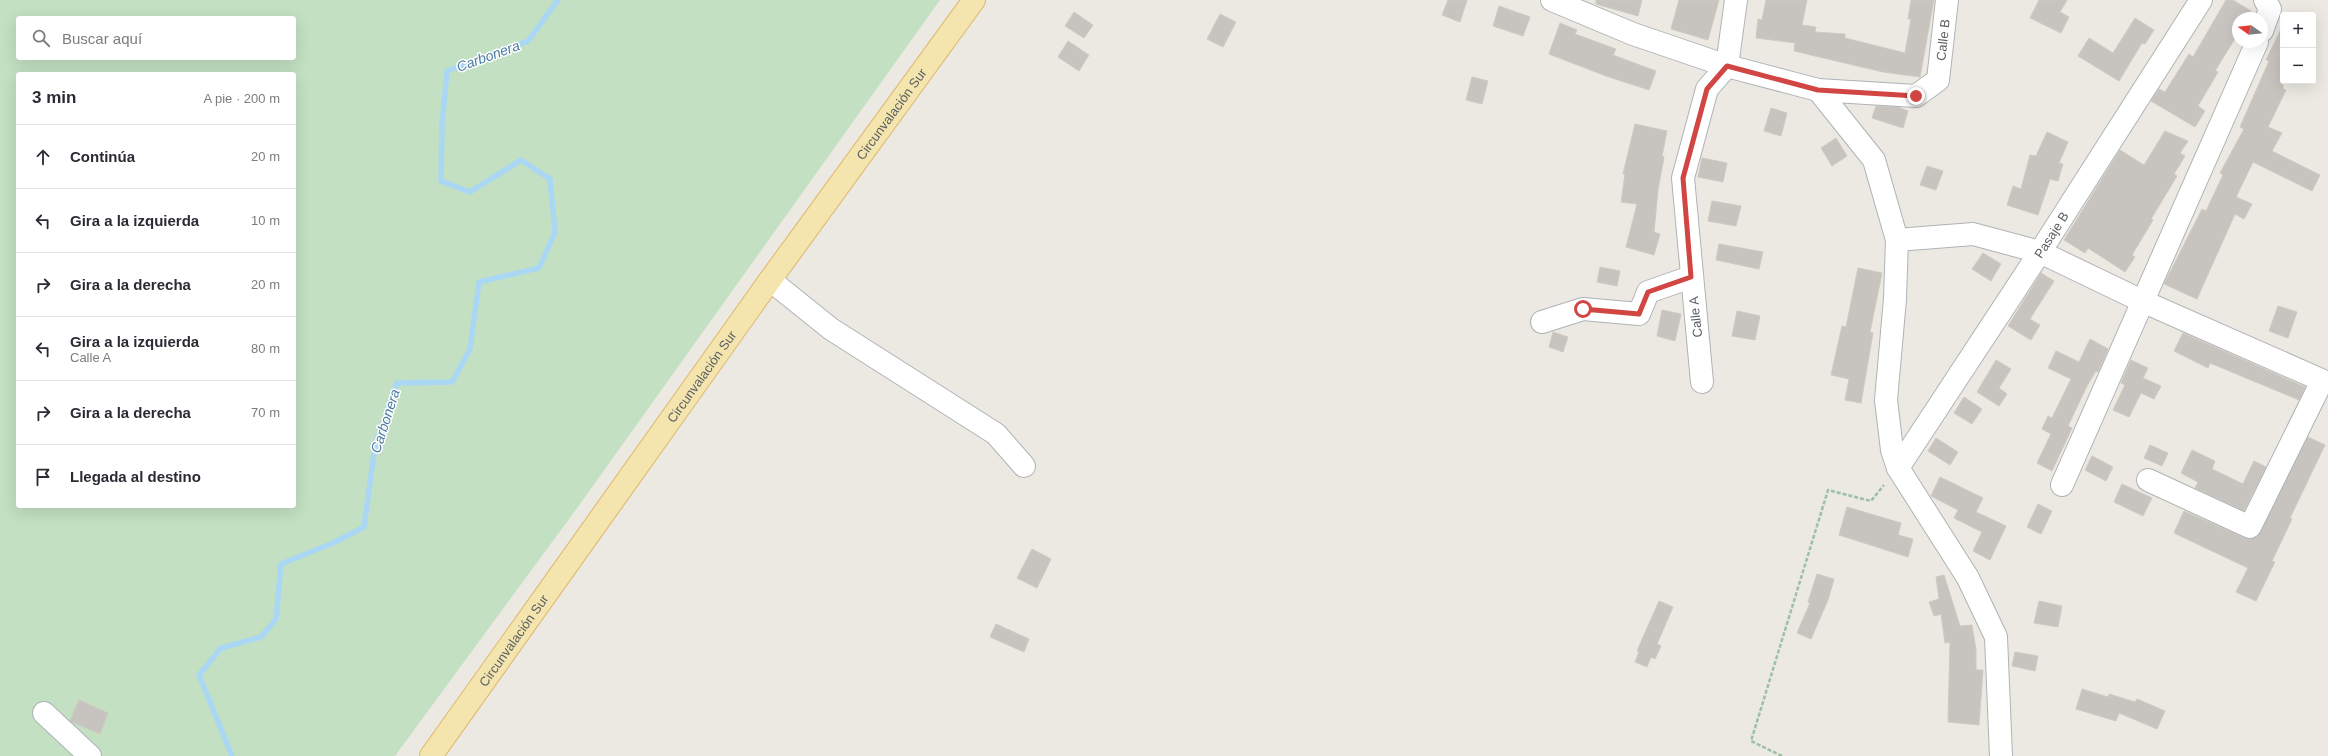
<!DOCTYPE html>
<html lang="es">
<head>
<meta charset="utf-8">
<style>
	body { margin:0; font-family:Helvetica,sans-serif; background:#f2f2f3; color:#2b2b33 }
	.controls { position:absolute; right:12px; top:12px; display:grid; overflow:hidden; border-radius:4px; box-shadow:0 4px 16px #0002 }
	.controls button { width:36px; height:36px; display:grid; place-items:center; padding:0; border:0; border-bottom:1px solid #e1e1e2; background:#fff; color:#2b2b33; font:20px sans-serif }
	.compass { position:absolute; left:2232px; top:12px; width:36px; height:36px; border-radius:50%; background:#fff; box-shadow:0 4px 16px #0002; rotate:285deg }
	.stop { position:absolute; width:12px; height:12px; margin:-9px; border:3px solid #d14542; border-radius:50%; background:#fff }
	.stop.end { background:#d14542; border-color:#fff; box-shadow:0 1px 4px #0008 }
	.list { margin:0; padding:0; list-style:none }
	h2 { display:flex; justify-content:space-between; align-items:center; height:52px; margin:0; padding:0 16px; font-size:17px }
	h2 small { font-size:13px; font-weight:400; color:#7c7c81 }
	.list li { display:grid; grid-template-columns:26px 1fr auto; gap:12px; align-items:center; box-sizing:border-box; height:64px; padding:0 16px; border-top:1px solid #e1e1e2 }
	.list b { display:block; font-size:15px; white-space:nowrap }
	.list p { margin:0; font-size:13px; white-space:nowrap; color:#7c7c81 }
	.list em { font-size:13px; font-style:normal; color:#7c7c81 }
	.icon { flex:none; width:22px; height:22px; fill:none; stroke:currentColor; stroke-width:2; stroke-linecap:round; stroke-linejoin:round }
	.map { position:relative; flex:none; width:2328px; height:756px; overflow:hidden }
	.search { position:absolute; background:#fff; box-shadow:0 4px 16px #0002; left:16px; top:16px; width:280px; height:44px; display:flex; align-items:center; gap:10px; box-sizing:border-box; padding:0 14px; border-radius:4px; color:#7c7c81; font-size:15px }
	.panel { position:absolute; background:#fff; box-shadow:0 4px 16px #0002; left:16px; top:72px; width:280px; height:436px; border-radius:4px }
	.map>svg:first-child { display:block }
</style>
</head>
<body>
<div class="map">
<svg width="2328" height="756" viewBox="0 0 2328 756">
	<rect width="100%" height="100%" fill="#ebe9e2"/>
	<!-- green -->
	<path fill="#c3e0c2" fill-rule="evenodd" d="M0 0H940L580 504 395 756H0ZM18 18H294V58H18ZM18 74H294V506H18Z"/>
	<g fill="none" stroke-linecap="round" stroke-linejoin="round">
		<!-- stream -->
		<path stroke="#aad7f3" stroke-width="5.5" d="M232 756 199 675 221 648 261 637 276 619 281 564 333 543 364 527 375 445 397 383 452 382 470 349 479 282 539 268 555 232 550 179 521 160 470 192 441 181 442 125 447 71 528 41 558 0"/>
	</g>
	<!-- building -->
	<path fill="#c7c3bf" stroke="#cfcac1" d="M1448 0H1467L1460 22 1442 15Z
		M1596 0H1642L1638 16 1596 4Z
		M1679 0H1719L1708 40 1671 29Z
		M1766 0H1807L1802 25 1816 27 1815 32 1845 34V38L1905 53 1911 19H1908L1911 0H1934L1920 77 1883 72 1794 51 1795 43 1756 38 1758 19 1762 20Z
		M2039 0H2067L2060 12 2069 17 2061 33 2030 18Z
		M2226 0H2233L2251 11 2246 18H2238L2236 37 2215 71 2218 72 2198 106 2205 111 2195 127 2151 101 2159 89 2165 92 2189 54 2193 57Z
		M1499 6 1530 17 1523 36 1493 26Z
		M1074 12 1093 25 1084 38 1065 26Z
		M1220 14 1236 22 1223 47 1207 39Z
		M2135 18 2154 30 2145 44 2142 43 2119 81 2078 56 2089 38 2113 53Z
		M1560 23 1577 30 1575 34 1616 49 1613 55 1656 71 1649 90 1606 76 1549 54Z
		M2283 25V89L2286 90 2268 127 2282 133 2272 151 2320 175 2312 191 2253 162 2236 197 2252 204 2244 219 2235 214 2197 299 2164 284 2202 209 2206 211 2223 175 2220 173 2244 129 2240 127 2269 61 2266 60Z
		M1068 41 1089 55 1079 71 1058 57Z
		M1472 77 1488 81 1482 104 1466 100Z
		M1876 106 1898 107 1908 111 1903 128 1872 118Z
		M1771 108 1787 113 1781 136 1764 131Z
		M1635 124 1667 131 1662 156 1664 157 1658 190 1654 232 1660 234 1654 255 1626 247 1637 204 1621 202 1625 174H1623Z
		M2165 131 2188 141 2180 153 2185 156 2174 174 2177 176 2151 219 2153 220 2132 255 2135 257 2125 272 2088 248 2085 253 2064 240 2120 150 2144 165Z
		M2047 132 2068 142 2059 163 2063 164 2058 181 2050 179 2038 215 2007 205 2013 186 2021 189 2030 155 2036 156Z
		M1836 138 1847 156 1832 166 1821 148Z
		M1702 158 1727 163 1723 182 1698 177Z
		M1927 166 1943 171 1936 190 1920 185Z
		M1712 201 1741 206 1736 226 1708 221Z
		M1719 244 1763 252 1759 269 1716 260Z
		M1983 253 2001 264 1991 281 1972 269Z
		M1600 267 1620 271 1617 286 1597 282Z
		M1858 268 1882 273 1870 332 1873 333 1861 403 1845 400 1849 379 1831 375 1842 326 1846 327Z
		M2041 273 2054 281 2030 319 2040 325 2031 340 2008 326Z
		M2278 306 2297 312 2288 338 2269 331Z
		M1662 310 1681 314 1675 341 1657 336Z
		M1737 311 1760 316 1755 340 1732 336Z
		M1553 332 1568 337 1563 352 1549 347Z
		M2183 333 2305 387 2299 400 2210 363 2208 368 2174 351Z
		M2090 339 2108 349 2098 372 2096 371 2087 386 2068 426 2072 428 2052 471 2037 463 2051 434 2042 429 2048 416 2052 418 2071 379 2048 368 2056 351 2079 362Z
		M1996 360 2011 369 1999 388 2007 394 1999 406 1977 392Z
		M2131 360 2148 368 2143 378 2161 386 2154 399 2141 393 2129 417 2113 410 2125 385 2121 383Z
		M1964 397 1982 409 1972 424 1954 413Z
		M2308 437 2325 445 2290 518 2292 519 2272 561 2275 562 2256 601 2236 592 2248 568 2174 533 2184 511 2245 538 2251 539 2257 537Z
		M1936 438 1958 452 1950 465 1928 451Z
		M2150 445 2168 453 2162 466 2144 458Z
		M2192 450 2215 461 2212 469 2243 484 2254 461 2266 467 2244 511 2195 488 2198 482 2181 473Z
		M2092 456 2113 467 2106 481 2085 470Z
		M1940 477 1983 498 1976 512 2006 526 1990 560 1973 551 1982 532 1954 518 1958 510 1931 496Z
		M2122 484 2152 498 2143 516 2114 502Z
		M2038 504 2052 511 2041 534 2027 527Z
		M1847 507 1901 523 1898 535 1913 539 1908 557 1839 535Z
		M1032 549 1051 559 1037 588 1017 578Z
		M1817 574 1834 579 1828 600 1811 639 1797 633 1810 603 1808 602Z
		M1944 575 1960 626 1972 625 1976 650V670H1983L1979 725 1948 722 1950 642 1945 643 1941 614 1934 616 1929 602 1939 599 1936 577Z
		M1659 601 1673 607 1657 644 1661 646 1655 659 1651 657 1647 667 1635 662 1639 652 1637 651Z
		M2039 601 2062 606 2058 627 2034 623Z
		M996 624 1029 639 1024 652 990 637Z
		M2015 652 2038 656 2035 671 2012 666Z
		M2082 689 2108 697 2109 694 2135 702 2137 699 2165 711 2157 729 2119 713 2116 721 2076 709Z
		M79 700 108 713 100 734 70 721Z"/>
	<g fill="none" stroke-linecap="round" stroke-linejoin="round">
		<defs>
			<g id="minor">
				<path id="s1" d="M1552 0 1633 34 1727 66 1818 90 1916 96 1938 80 1947 0"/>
				<path d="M2262 31 2270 9 2265 0"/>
				<path d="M1818 90 1874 160 1897 240 1895 299 1886 400 1892 450 1898 468 1968 578 1996 637 2001 756"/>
				<path d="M1897 240 1973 234 2040 252 2142 301 2328 383"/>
				<path d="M770 280 831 329 996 434 1024 466"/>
				<path d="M1542 322 1583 309 1639 314 1648 292 1691 277"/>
				<path d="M1702 382 1683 178 1707 89 1727 66 1736 0"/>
				<path id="s2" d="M1898 468 2040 252 2201 0"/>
				<path d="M2148 480 2250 527 2322 381"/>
				<path d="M2062 485 2257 42"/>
				<path d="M44 713 90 756"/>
			</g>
			<g id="major">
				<path id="s3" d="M431 756 770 280 974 0"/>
			</g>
		</defs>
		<!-- minor casing -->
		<use href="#minor" stroke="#afb3b6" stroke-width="24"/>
		<!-- major casing -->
		<use href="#major" stroke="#deb668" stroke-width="24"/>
		<!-- path -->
		<path stroke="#9cc0a4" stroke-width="2.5" stroke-dasharray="4 2" stroke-linecap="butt" d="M1782 756 1751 741 1828 490 1871 501 1884 485"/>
		<!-- minor -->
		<use href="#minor" stroke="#fff" stroke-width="22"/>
		<!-- major -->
		<use href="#major" stroke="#f4e5af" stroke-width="22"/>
	</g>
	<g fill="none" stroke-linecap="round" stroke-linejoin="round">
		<!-- route -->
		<path stroke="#d14542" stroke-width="5" d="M1583 309 1639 314 1648 292 1691 277 1683 178 1707 89 1727 66 1818 90 1916 96"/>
	</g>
	<g text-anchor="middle" stroke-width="3" stroke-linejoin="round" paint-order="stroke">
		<!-- street labels -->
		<g font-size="13" fill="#5a5e61" stroke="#fff">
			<text dy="5" stroke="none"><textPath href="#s1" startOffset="447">Calle B</textPath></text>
			<text dy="5" stroke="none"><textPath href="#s3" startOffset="790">Circunvalación Sur</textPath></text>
			<text dy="5" stroke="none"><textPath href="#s2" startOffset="279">Pasaje B</textPath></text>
			<text transform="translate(1695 317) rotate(-96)" y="5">Calle A</text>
			<text dy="5" stroke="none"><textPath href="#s3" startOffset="466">Circunvalación Sur</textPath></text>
			<text dy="5" stroke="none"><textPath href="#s3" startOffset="142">Circunvalación Sur</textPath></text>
		</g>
		<!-- water labels -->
		<g font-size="14" font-style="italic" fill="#4b7aa2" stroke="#fff">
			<text transform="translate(488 56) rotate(-20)" y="5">Carbonera</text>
			<text transform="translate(385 421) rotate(-72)" y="5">Carbonera</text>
		</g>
	</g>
</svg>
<div class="controls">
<button>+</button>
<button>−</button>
</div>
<svg class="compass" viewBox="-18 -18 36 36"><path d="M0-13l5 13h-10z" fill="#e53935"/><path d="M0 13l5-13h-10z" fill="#7c7c81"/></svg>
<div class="stop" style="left:1583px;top:309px"></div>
<div class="stop end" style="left:1916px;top:96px"></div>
<div class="search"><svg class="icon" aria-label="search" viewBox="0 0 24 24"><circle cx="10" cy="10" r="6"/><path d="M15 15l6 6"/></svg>Buscar aquí</div>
<section class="panel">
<h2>3 min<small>A pie · 200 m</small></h2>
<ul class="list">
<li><svg class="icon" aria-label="ahead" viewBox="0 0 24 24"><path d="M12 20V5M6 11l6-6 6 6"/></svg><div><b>Continúa</b></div><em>20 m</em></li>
<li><svg class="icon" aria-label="left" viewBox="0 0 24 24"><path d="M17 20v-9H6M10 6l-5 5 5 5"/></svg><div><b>Gira a la izquierda</b></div><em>10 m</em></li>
<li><svg class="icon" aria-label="right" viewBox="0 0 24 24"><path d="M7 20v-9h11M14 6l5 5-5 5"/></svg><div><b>Gira a la derecha</b></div><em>20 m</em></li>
<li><svg class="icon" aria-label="left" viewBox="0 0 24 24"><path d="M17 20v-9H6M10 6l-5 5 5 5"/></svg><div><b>Gira a la izquierda</b><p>Calle A</p></div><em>80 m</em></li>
<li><svg class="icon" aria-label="right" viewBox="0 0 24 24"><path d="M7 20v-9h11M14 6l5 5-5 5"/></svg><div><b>Gira a la derecha</b></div><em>70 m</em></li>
<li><svg class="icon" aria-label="arrive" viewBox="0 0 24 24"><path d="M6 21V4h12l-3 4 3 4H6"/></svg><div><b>Llegada al destino</b></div></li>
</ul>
</section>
</div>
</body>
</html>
